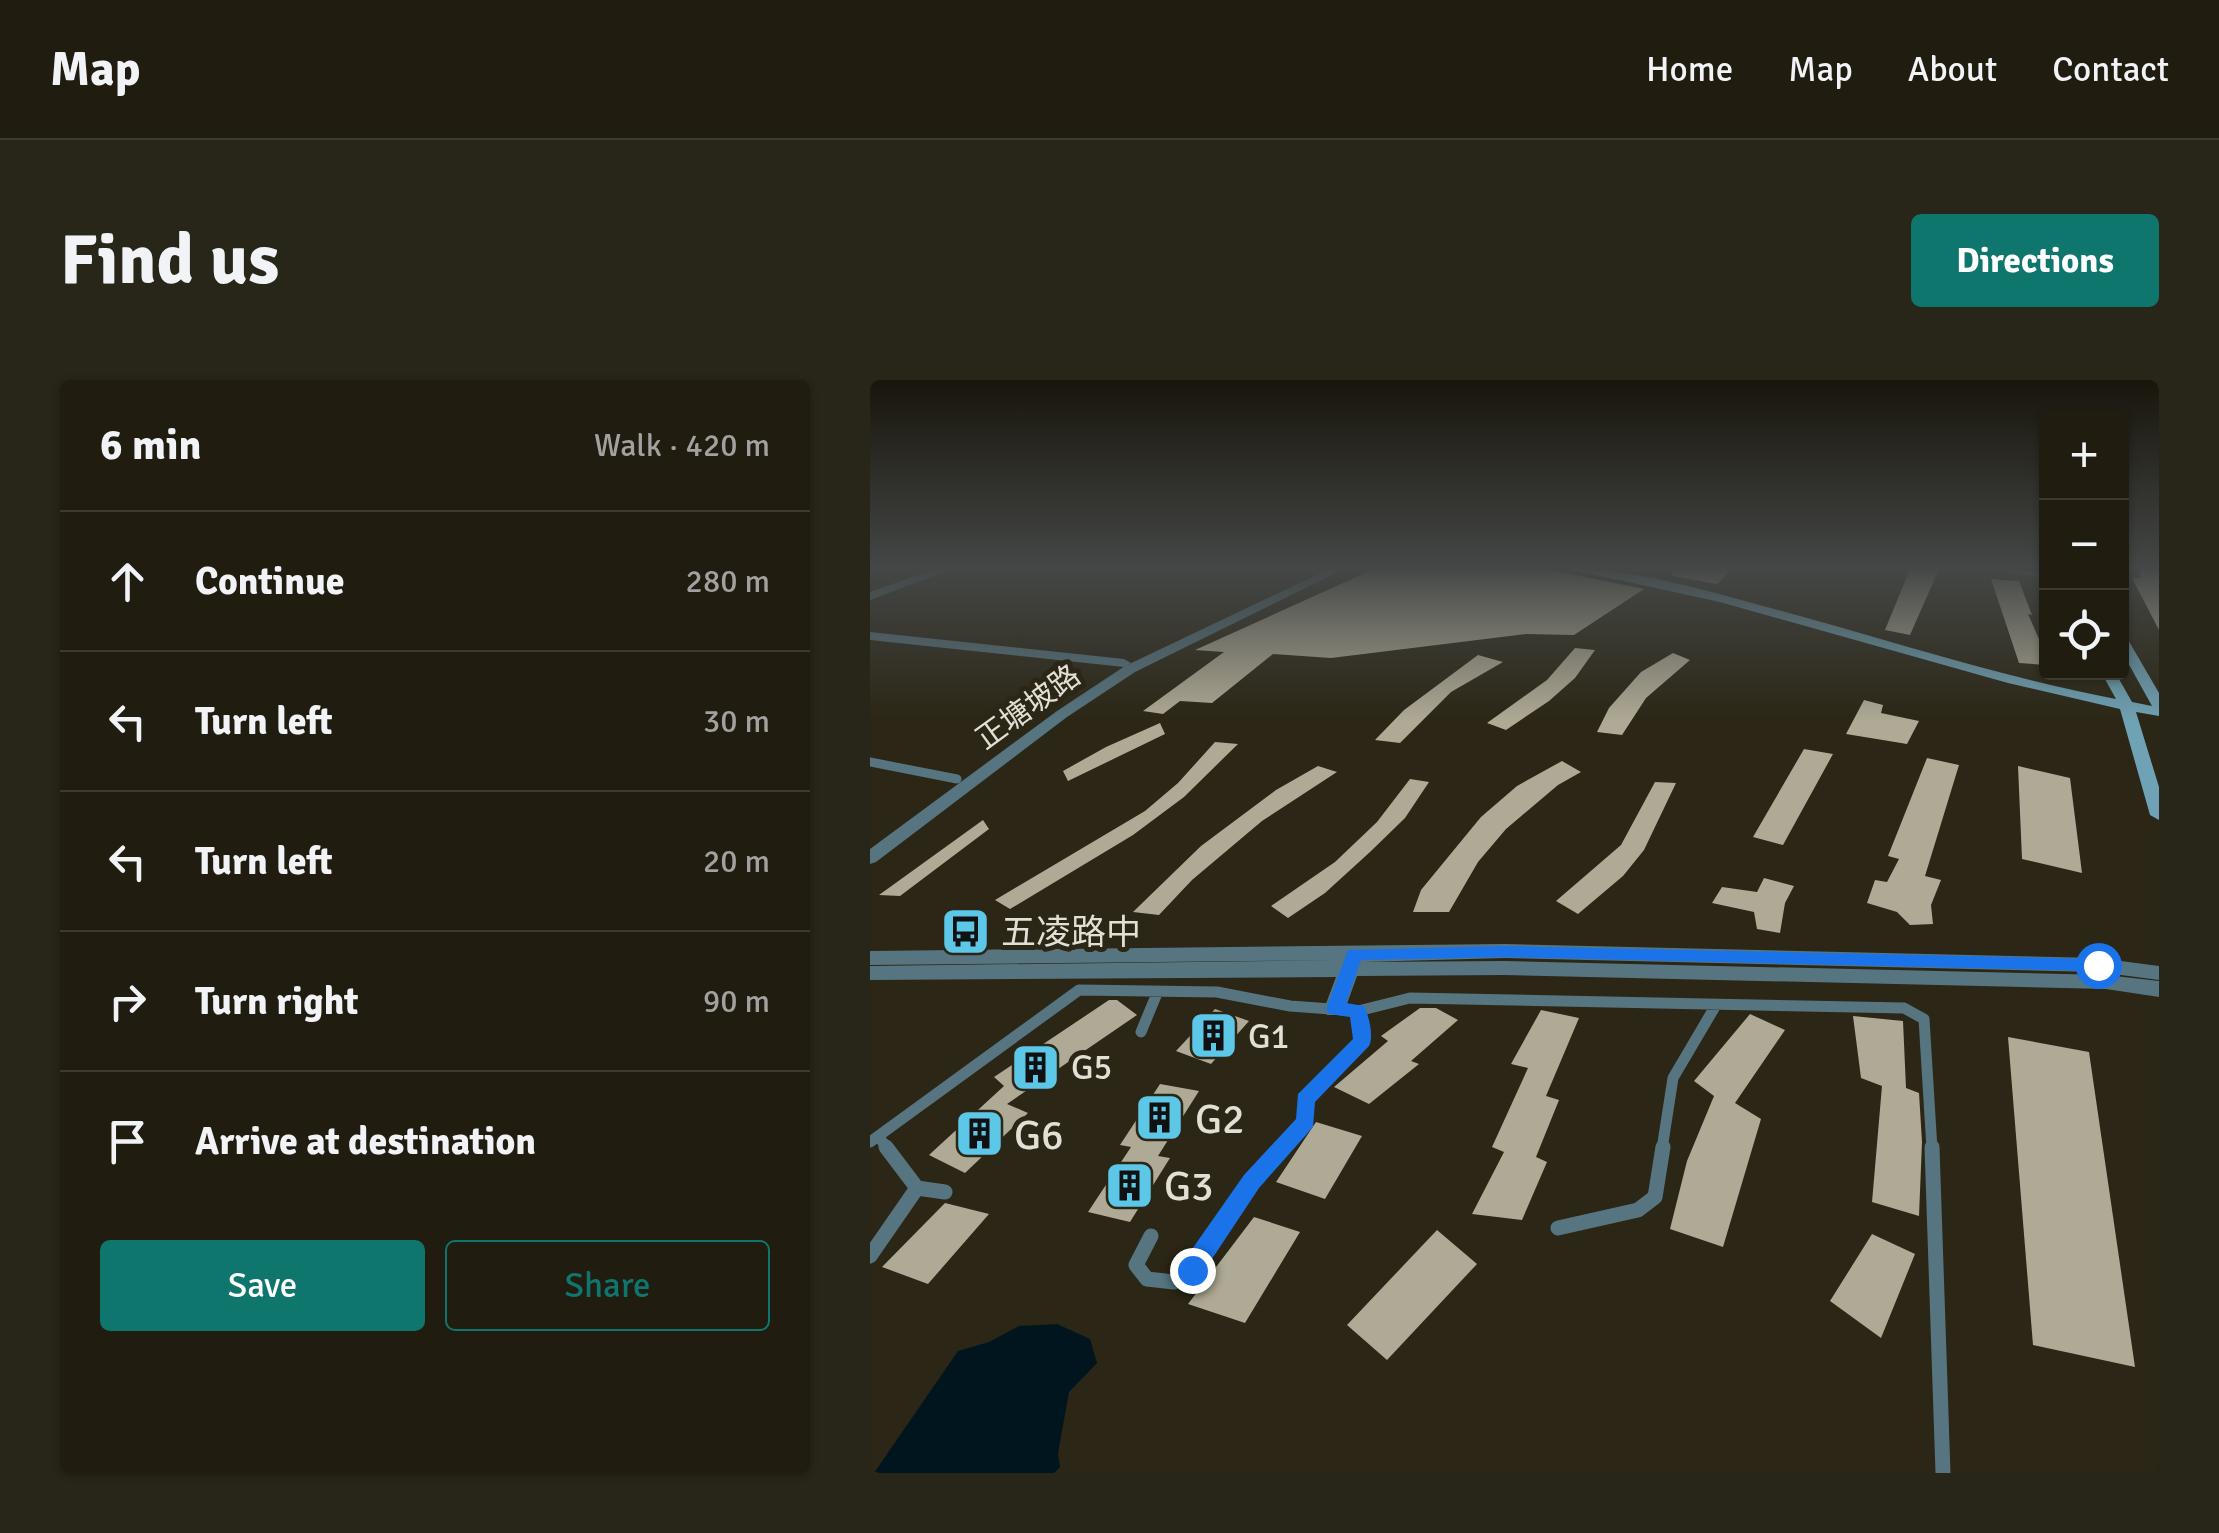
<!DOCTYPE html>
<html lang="en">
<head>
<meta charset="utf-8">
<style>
	body { margin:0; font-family:Signika,"Noto Sans SC",sans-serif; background:#282519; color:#f1f3f6 }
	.controls { position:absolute; right:30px; top:30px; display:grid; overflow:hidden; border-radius:10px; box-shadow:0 2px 8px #0004 }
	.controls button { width:90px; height:90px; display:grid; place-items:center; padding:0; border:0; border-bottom:2px solid #3d3a30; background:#201c10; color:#f1f3f6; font:50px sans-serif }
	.stop { position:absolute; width:30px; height:30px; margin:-22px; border:8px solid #1a73e8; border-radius:50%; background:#fff }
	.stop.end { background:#1a73e8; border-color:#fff; box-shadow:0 2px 10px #0008 }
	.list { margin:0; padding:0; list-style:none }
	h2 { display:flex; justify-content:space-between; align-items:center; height:130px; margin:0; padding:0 40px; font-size:42px }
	h2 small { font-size:32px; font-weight:400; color:#a2a19f }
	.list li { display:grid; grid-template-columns:65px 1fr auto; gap:30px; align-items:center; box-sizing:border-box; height:140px; padding:0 40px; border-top:2px solid #3d3a30 }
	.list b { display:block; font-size:38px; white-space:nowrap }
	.list em { font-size:32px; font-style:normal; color:#a2a19f }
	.actions { display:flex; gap:20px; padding:30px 40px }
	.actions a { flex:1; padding:22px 0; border:2px solid #0f766e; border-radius:10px; text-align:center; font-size:35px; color:#0f766e }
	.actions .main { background:#0f766e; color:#fff }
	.icon { flex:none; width:55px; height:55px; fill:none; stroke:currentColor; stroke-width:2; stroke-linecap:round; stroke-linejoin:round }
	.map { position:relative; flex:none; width:1289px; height:1093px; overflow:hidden; border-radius:10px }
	header { display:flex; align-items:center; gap:60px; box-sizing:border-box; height:140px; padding:0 50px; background:#201c10; border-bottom:2px solid #3d3a30 }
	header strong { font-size:48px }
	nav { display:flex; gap:55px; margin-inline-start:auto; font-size:35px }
	.intro { display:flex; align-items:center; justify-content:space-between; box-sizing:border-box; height:240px; padding:0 60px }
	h1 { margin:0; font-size:70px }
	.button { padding:25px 45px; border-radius:10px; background:#0f766e; color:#fff; font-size:35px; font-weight:700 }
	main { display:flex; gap:60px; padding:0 60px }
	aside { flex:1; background:#201c10; border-radius:10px; box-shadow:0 2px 8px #0004 }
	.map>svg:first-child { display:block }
</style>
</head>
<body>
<header>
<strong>Map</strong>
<nav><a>Home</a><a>Map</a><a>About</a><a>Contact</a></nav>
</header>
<div class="intro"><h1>Find us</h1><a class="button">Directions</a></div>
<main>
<aside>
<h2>6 min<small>Walk · 420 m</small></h2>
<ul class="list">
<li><svg class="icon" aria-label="ahead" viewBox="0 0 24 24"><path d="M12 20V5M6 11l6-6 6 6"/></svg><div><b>Continue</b></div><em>280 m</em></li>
<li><svg class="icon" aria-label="left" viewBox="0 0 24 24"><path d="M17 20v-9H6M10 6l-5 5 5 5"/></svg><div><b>Turn left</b></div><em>30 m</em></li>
<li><svg class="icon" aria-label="left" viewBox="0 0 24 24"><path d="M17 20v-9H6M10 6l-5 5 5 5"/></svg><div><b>Turn left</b></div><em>20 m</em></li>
<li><svg class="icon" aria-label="right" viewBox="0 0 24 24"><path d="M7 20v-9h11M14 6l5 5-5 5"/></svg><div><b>Turn right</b></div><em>90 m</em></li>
<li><svg class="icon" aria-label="arrive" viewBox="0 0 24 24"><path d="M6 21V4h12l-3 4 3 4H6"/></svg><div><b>Arrive at destination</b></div></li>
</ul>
<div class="actions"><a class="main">Save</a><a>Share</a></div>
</aside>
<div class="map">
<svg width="1289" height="1093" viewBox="0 0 1289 1093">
	<rect width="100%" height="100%" fill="#2b2615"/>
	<!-- water -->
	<path fill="#00151d" d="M187 944 220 959 227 983 199 1012 188 1073 190 1087 184 1093H4L88 971 119 962 149 946Z"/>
	<!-- building -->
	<path fill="#afaa95" d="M504 189H676L774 209 704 255 656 254 461 278 403 274 342 323 310 321 293 334 273 331 354 272 325 270Z
		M803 189H862L847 204 802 196Z
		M1040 189H1069L1040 255 1015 250Z
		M1270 189H1289V250L1262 198H1270Z
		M1121 199 1149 201 1162 235 1158 234 1176 275V285L1149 283Z
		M705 268 725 270 705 298 679 321 636 350 617 343 677 300Z
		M803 273 820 280 776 318 752 355 727 352 739 328 771 292Z
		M608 275 633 282 581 312 530 363 505 360 534 330Z
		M994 320 1013 325 1011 333 1049 341 1037 364 976 354Z
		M290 343 295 354 198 401 193 391 236 367Z
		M345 362 368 364 314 417 263 455 140 529 125 520 275 431 308 403Z
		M934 369 963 374 913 465 883 457Z
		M1057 378 1089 385 1055 496 1071 500 1061 525 1063 544 1040 545 1027 532 997 523 1005 500 1017 502 1029 479 1018 476Z
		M692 381 711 392 688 405 636 449 608 482 579 532H543L551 510 611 437 647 406Z
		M448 386 467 392 392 441 322 500 289 535 263 532 331 466 406 410Z
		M1148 386 1200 398 1212 493 1152 479Z
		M540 399 559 402 535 438 500 472 455 513 418 538 401 526 465 482 507 442Z
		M785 402 806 403 774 470 753 496 708 534 686 521 751 465Z
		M113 440 119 449 30 516 9 515Z
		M894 498 924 506 915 523 910 553 887 549 884 532 842 523 852 507 887 512Z
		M239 620H247L267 635 137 724 158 733 95 793 59 775 134 706 124 697Z
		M550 628H566L588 640 541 681 549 684 499 724 464 707 518 661 511 656Z
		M345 629 379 641 341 684 306 671Z
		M671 630 709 638 676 716 689 720 666 777 677 782 652 840 602 834 634 772 622 767 658 688 641 684Z
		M880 634 915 650 865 723 891 739 853 867 800 849 817 781 844 716 824 701Z
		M983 636 1033 641 1036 708 1049 713 1052 762 1049 836 1002 822 1012 706 991 698Z
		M1138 657 1219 672 1265 987 1163 965Z
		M290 704 329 711 288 776 300 778 260 842 218 832 261 767 250 765Z
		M446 742 492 756 455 819 406 802Z
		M75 823 119 834 58 904 12 887Z
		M384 837 430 852 375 943 318 924Z
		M567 850 607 884 517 980 477 945Z
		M1002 854 1045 874 1011 958 960 921Z"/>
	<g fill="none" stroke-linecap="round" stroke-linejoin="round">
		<!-- service-far2 -->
		<path stroke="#567580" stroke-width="9" d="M0 382 87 399"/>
		<!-- service-far1 -->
		<path stroke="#567580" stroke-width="11" d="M271 652 288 611
			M8 756 18 769
			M0 762 209 610 347 612 420 626 488 631 540 618 1034 628 1054 639 1062 769
			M411 769 436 741 435 719 492 661 488 631
			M792 769 803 698 846 625"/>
		<!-- service -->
		<path stroke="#567580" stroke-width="15" d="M1062 767 1073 1093
			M47 808 75 812
			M688 848 768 830 785 817 793 767
			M281 856 266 885 277 899 304 902 321 889 381 802 413 767
			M0 876 47 808 16 767"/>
		<!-- minor -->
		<path fill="#567580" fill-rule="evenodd" d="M1130 189 1176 192V198L1136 192Z
			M0 252 254 279 261 283 254 287 0 260Z"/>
		<!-- tertiary -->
		<path fill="#567580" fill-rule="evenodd" d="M65 189H82L0 220V212Z
			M459 189H474L265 292 197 337 6 482 0 484V469L187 331 255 286Z
			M635 564 1228 578 1289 586V600L1228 592 635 578 492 582 635 581 1236 595 1289 601V617L1236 609 635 595 487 596 473 635H457L454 629 466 597 0 600V586L472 580 0 585V571Z"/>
		<!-- secondary -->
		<path fill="#6fa2b4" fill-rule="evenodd" d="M699 189C764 189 831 209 893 226 1010 257 1126 296 1246 319L1231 292H1245L1262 322 1282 326 1252 272V257L1257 258 1289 313V336L1266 332 1289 407V440L1280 435 1250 329 1138 303 850 222Z"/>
	</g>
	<!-- sky -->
	<linearGradient id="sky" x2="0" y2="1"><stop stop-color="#18150c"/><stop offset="0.55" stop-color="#444746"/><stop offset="1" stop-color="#444746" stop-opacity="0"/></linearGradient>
	<rect width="1289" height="342" fill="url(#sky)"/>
	<!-- route -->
	<path fill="#1a73e8" d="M636 566 1228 579 1236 585 1228 591 636 577 491 580 476 623 494 626C499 636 504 656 499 666L445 722 443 747 389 808 330 897 322 900 313 897 310 890 313 882 374 795 426 739 428 714 483 659 480 637 459 634 456 629 478 570Z"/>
	<!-- icons -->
	<defs>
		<symbol id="bus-square" viewBox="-11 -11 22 22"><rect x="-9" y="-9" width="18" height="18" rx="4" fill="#5dc7e8" stroke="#2b2615"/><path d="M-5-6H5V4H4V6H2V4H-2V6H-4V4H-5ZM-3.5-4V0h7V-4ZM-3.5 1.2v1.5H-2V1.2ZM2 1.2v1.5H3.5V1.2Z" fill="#111"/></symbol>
		<symbol id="building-square" viewBox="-11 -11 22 22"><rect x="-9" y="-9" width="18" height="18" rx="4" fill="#5dc7e8" stroke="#2b2615"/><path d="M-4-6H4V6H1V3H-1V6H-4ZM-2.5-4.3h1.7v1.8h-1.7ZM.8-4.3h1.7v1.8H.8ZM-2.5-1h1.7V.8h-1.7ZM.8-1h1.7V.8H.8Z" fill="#111"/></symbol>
	</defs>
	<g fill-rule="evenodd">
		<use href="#bus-square" x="68" y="524" width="55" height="55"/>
		<use href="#building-square" x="316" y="628" width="55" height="55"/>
		<use href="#building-square" x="138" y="660" width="55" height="55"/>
		<use href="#building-square" x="262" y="710" width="55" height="55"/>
		<use href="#building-square" x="82" y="726" width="55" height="55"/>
		<use href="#building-square" x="232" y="778" width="55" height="55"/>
	</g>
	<g text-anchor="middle" stroke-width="10" stroke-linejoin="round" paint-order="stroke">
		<!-- far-street labels -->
		<g font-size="30" fill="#e2dfd5" stroke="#2b2615">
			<text transform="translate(158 327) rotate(-36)" y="10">正塘坡路</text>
		</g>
		<!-- poi labels -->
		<g font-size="35" fill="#e2dfd5" stroke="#2b2615" text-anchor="start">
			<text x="131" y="564">五凌路中</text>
			<text x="378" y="668">G1</text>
			<text x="201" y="699">G5</text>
		</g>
		<!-- near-poi labels -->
		<g font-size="42" fill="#e2dfd5" stroke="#2b2615" text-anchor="start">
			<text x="325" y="753">G2</text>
			<text x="144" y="769">G6</text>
			<text x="294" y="820">G3</text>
		</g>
	</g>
</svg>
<div class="controls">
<button>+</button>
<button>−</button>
<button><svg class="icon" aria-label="locate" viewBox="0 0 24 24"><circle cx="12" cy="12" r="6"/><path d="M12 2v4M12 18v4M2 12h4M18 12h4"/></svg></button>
</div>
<div class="stop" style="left:1228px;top:585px"></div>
<div class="stop end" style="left:322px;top:890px"></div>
</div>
</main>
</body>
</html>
